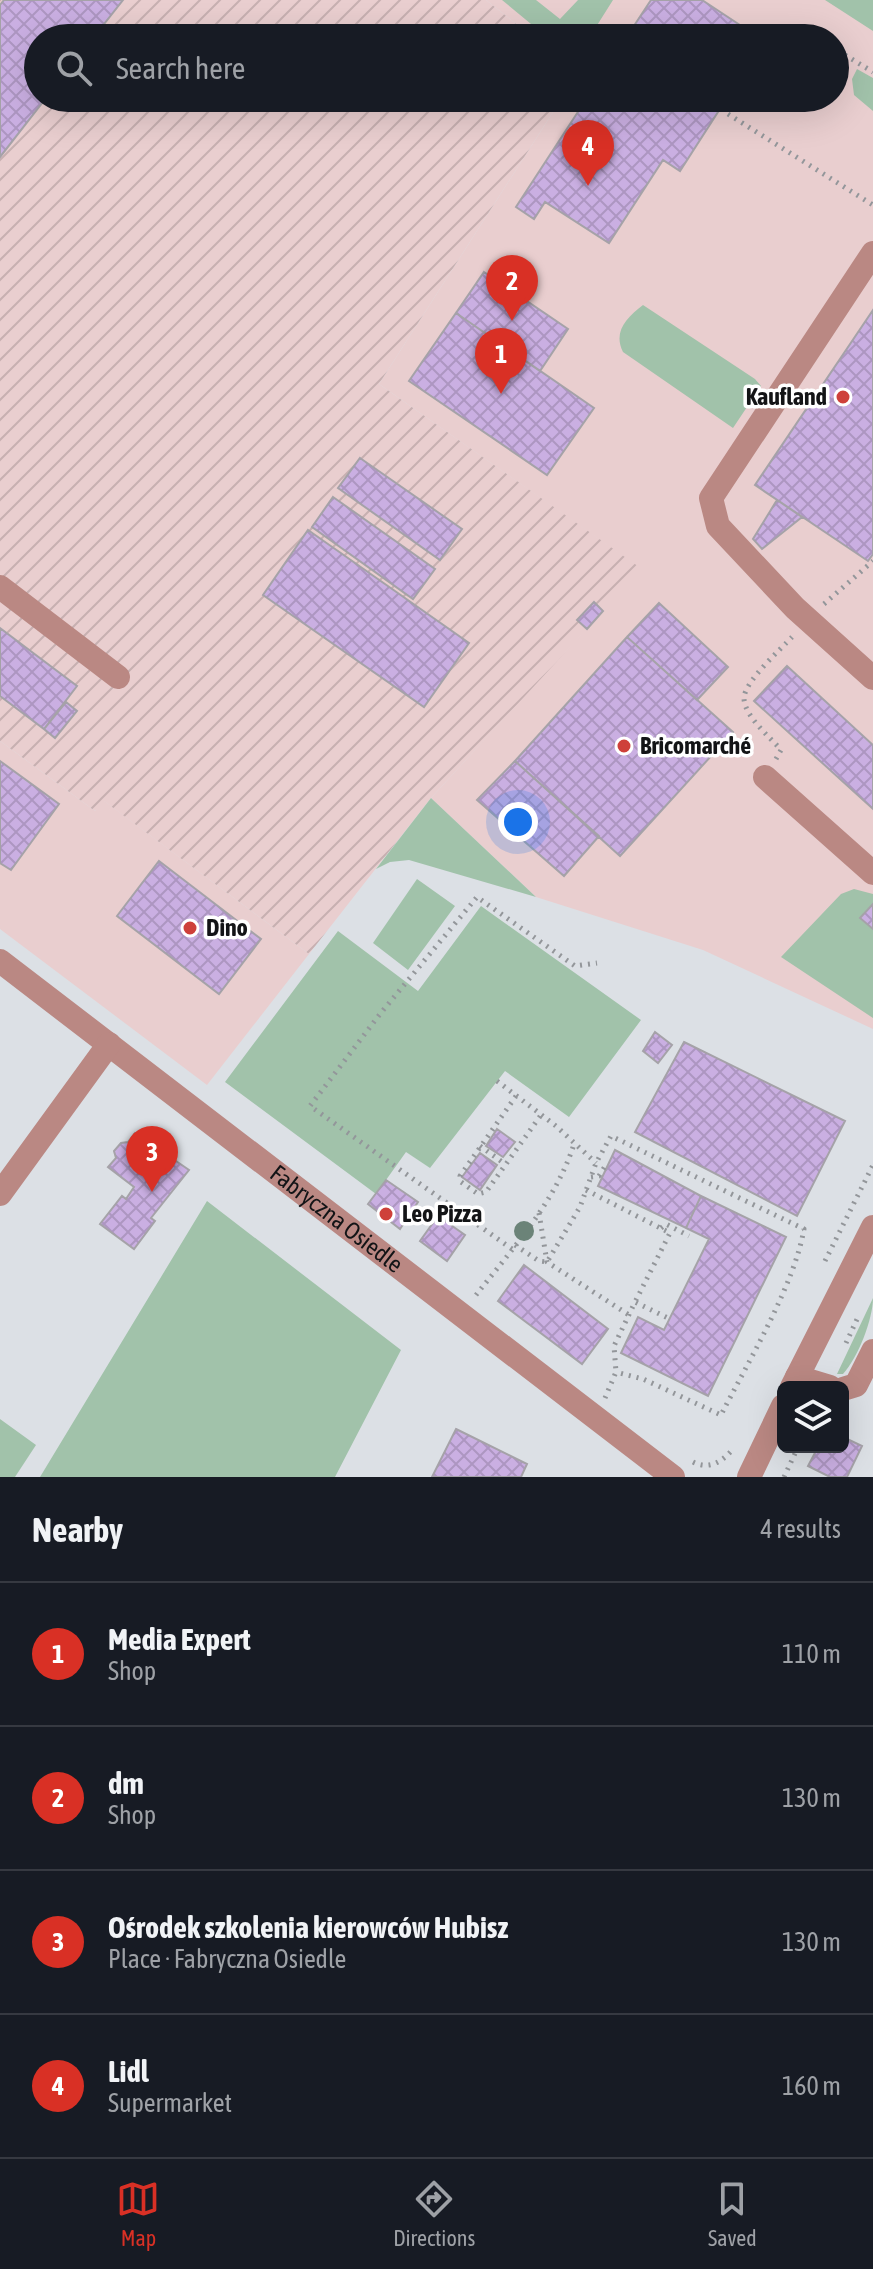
<!DOCTYPE html>
<html lang="en">
<head>
<meta charset="utf-8">
<style>
	body { margin:0; font-family:"Asap Condensed",sans-serif; background:#242831; color:#f1f3f6 }
	.controls { position:absolute; right:24px; bottom:24px; display:grid; overflow:hidden; border-radius:12px; box-shadow:0 8px 32px #0002 }
	.controls button { width:72px; height:72px; display:grid; place-items:center; padding:0; border:0; border-bottom:2px solid #363941; background:#171b24; color:#f1f3f6; font:40px sans-serif }
	.you { position:absolute; left:518px; top:822px; width:28px; height:28px; margin:-20px; border:6px solid #fff; border-radius:50%; background:#1a73e8; box-shadow:0 0 0 12px #1a73e833 }
	.badge { display:grid; place-items:center; width:52px; height:52px; border-radius:50%; background:#d93025; color:#fff; font-size:26px; font-weight:700 }
	.pin { position:absolute; translate:-50% -66px; filter:drop-shadow(0 2px 4px #0008) }
	.pin::after { content:''; position:absolute; top:42px; width:28px; height:24px; background:inherit; clip-path:polygon(0 0,100% 0,50% 100%) }
	.list { margin:0; padding:0; list-style:none }
	h2 { display:flex; justify-content:space-between; align-items:center; height:104px; margin:0; padding:0 32px; font-size:34px }
	h2 small { font-size:26px; font-weight:400; color:#9ea1a6 }
	.list li { display:grid; grid-template-columns:52px 1fr auto; gap:24px; align-items:center; box-sizing:border-box; height:144px; padding:0 32px; border-top:2px solid #363941 }
	.list b { display:block; font-size:30px; white-space:nowrap }
	.list p { margin:0; font-size:26px; white-space:nowrap; color:#9ea1a6 }
	.list em { font-size:26px; font-style:normal; color:#9ea1a6 }
	.icon { flex:none; width:44px; height:44px; fill:none; stroke:currentColor; stroke-width:2; stroke-linecap:round; stroke-linejoin:round }
	.map { position:relative; flex:none; width:873px; height:1477px; overflow:hidden }
	.search { position:absolute; background:#171b24; box-shadow:0 8px 32px #0002; left:24px; right:24px; top:24px; height:88px; display:flex; align-items:center; gap:20px; box-sizing:border-box; padding:0 28px; border-radius:44px; color:#9ea1a6; font-size:30px }
	.sheet { height:680px; background:#171b24 }
	nav { display:flex; justify-content:space-around; align-items:center; box-sizing:border-box; height:112px; border-top:2px solid #363941; background:#171b24; font-size:22px; color:#9ea1a6 }
	nav a { display:grid; justify-items:center; gap:4px }
	nav .on { color:#d93025 }
	.map>svg:first-child { display:block }
</style>
</head>
<body>
<div class="map">
<svg width="873" height="1477" viewBox="0 0 873 1477">
	<defs>
		<pattern id="industrial-furrows" width="10" height="10" patternUnits="userSpaceOnUse" patternTransform="scale(2)"><rect width="10" height="10" fill="#e9cecf"/><path d="M-1 1l2-2M0 10L10 0M9 11l2-2" fill="none" stroke="#c7b0b1"/></pattern>
		<pattern id="building-cross-hatch" width="8" height="8" patternUnits="userSpaceOnUse" patternTransform="scale(2)"><rect width="8" height="8" fill="#caafe2"/><path d="M0 0l8 8M0 8l8-8" fill="none" stroke="#ad96c1"/></pattern>
	</defs>
	<rect width="100%" height="100%" fill="#dce0e5"/>
	<!-- commercial -->
	<path fill="#e9cecf" d="M486 0H873V1029L703 950 536 897 431 798 641 569 379 384 562 98H835V38H534Z
		M0 741 95 811 103 800 309 954 207 1085 0 929Z"/>
	<!-- industrial -->
	<path fill="url(#industrial-furrows)" d="M0 0H486L534 38H38V98H562L379 384 642 569 431 798 309 954 104 801 95 811 0 741Z"/>
	<!-- green -->
	<path fill="#a1c2aa" d="M502 0H536L560 19 578 0H613L589 38H548Z
		M825 0H873V31Z
		M857 69 873 78V111L854 95 852 79Z
		M643 305 755 379 761 386 733 428 623 352C613 332 626 318 643 305Z
		M431 798 536 897 409 860 390 862 376 869Z
		M417 879 455 906 408 970 373 943Z
		M854 889 873 894V1018L781 957 841 894Z
		M481 906 641 1020 569 1117 505 1071 430 1168 406 1152 376 1194 225 1082 338 931 418 991Z
		M207 1201 401 1350 335 1477H40Z
		M873 1298C873 1319 858 1358 843 1374H837Z
		M0 1419 36 1445 15 1477H0Z"/>
	<!-- building -->
	<path fill="url(#building-cross-hatch)" stroke="#a5a2a8" stroke-width="2" d="M4 0H123L93 38H38V98H46L0 157V5Z
		M651 0H702L755 35 753 38H626Z
		M587 98H727L680 171 663 160 609 243 545 202 534 219 516 207Z
		M484 272 568 329 540 371 456 313Z
		M873 310V554L868 561 755 485Z
		M456 313 594 408 547 475 409 381Z
		M360 458 462 529 440 560 338 488Z
		M333 497 435 569 413 599 312 527Z
		M777 500 802 517 762 549 753 539Z
		M308 530 469 643 424 707 263 595Z
		M594 602 603 611 587 629 577 620Z
		M659 603 728 667 697 700 627 637Z
		M0 628 77 686 44 729 0 696Z
		M627 637 733 732 620 856 515 761Z
		M787 666 873 745V809L754 701Z
		M66 702 77 711 55 738 44 729Z
		M0 761 59 804 11 870 0 863Z
		M515 761 599 836 564 876 477 800Z
		M159 861 261 939 219 994 117 916Z
		M873 904V929L860 918Z
		M655 1032 672 1045 658 1063 643 1051Z
		M684 1042 845 1121 797 1216 635 1132Z
		M497 1129 515 1142 503 1157 486 1146Z
		M135 1133 189 1170 151 1218 155 1221 134 1249 100 1224 122 1196 126 1199 134 1187 108 1167 116 1158 114 1151 121 1143 128 1142Z
		M615 1150 701 1196 686 1228 598 1186Z
		M480 1153 497 1165 480 1190 462 1177Z
		M386 1180 418 1202 400 1229 368 1204Z
		M701 1196 786 1237 708 1396 621 1353 638 1317 664 1330 709 1239 686 1228Z
		M438 1216 465 1235 447 1261 420 1241Z
		M524 1265 608 1329 582 1364 498 1301Z
		M456 1429 527 1464 521 1477H432Z
		M843 1437 862 1446 847 1477H830L808 1466 818 1447H843Z"/>
	<g fill="none" stroke-linecap="round" stroke-linejoin="round">
		<!-- path -->
		<path stroke="#93969a" stroke-width="5" stroke-dasharray="2 6" stroke-linecap="butt" d="M845 55 873 72
			M728 114 873 205
			M824 604 873 561
			M776 759 781 750C770 737 744 716 744 698 745 681 780 650 792 637
			M497 1081 556 1126 596 1163
			M516 1096 460 1176 461 1182 478 1194 486 1192 541 1115
			M480 1146 505 1164
			M591 1177 599 1176 607 1163
			M586 1190 670 1233 635 1302
			M539 1213 547 1262 629 1315
			M661 1228 666 1224 689 1236
			M515 1245 539 1261 547 1262 580 1207 596 1163 611 1136 804 1229C794 1286 748 1362 721 1415L643 1379 616 1372
			M512 1249 310 1106 380 1014 477 897 575 966 597 963
			M825 1261 873 1165
			M476 1295C513 1248 556 1201 574 1144
			M846 1343 859 1315
			M605 1398 616 1372 614 1346 635 1302 670 1319
			M693 1462C709 1470 722 1462 733 1449
			M784 1477 798 1447"/>
		<!-- minor -->
		<g stroke="#ba8883" stroke-width="24">
			<path d="M873 253 711 498 718 526 795 608 873 678"/>
			<path d="M0 587 118 677"/>
			<path d="M765 777 873 873"/>
			<path id="s1" d="M0 961 673 1477"/>
			<path d="M0 1194 109 1044"/>
			<path d="M797 1377 830 1387"/>
			<path d="M792 1387 873 1227"/>
			<path d="M843 1389 856 1385 873 1351"/>
			<path d="M749 1477 783 1406"/>
		</g>
	</g>
	<!-- trees -->
	<circle fill="#6b8378" cx="524" cy="1231" r="10"/>
	<!-- markers -->
	<g fill="#ce403a" stroke="#fff" stroke-width="3">
		<circle cx="843" cy="397" r="8"/>
		<circle cx="624" cy="746" r="8"/>
		<circle cx="190" cy="928" r="8"/>
		<circle cx="386" cy="1214" r="8"/>
	</g>
	<g text-anchor="middle" stroke-width="7" stroke-linejoin="round" paint-order="stroke">
		<!-- poi labels -->
		<g font-size="24" font-weight="bold" fill="#131416" stroke="#fff" text-anchor="start">
			<text x="827" y="405" text-anchor="end">Kaufland</text>
			<text x="640" y="754">Bricomarché</text>
			<text x="206" y="936">Dino</text>
			<text x="402" y="1222">Leo Pizza</text>
		</g>
		<!-- street labels -->
		<g font-size="24" fill="#131416" stroke="#fff">
			<text dy="8" stroke="none"><textPath href="#s1" startOffset="424">Fabryczna Osiedle</textPath></text>
		</g>
	</g>
</svg>
<div class="controls">
<button><svg class="icon" aria-label="layers" viewBox="0 0 24 24"><path d="M12 4l9 5-9 5-9-5zM3 14l9 5 9-5"/></svg></button>
</div>
<div class="you"></div>
<div class="pin badge" style="left:501px;top:394px">1</div>
<div class="pin badge" style="left:512px;top:321px">2</div>
<div class="pin badge" style="left:152px;top:1192px">3</div>
<div class="pin badge" style="left:588px;top:186px">4</div>
<div class="search"><svg class="icon" aria-label="search" viewBox="0 0 24 24"><circle cx="10" cy="10" r="6"/><path d="M15 15l6 6"/></svg>Search here</div>
</div>
<section class="sheet">
<h2>Nearby<small>4 results</small></h2>
<ul class="list">
<li><span class="badge">1</span><div><b>Media Expert</b><p>Shop</p></div><em>110 m</em></li>
<li><span class="badge">2</span><div><b>dm</b><p>Shop</p></div><em>130 m</em></li>
<li><span class="badge">3</span><div><b>Ośrodek szkolenia kierowców Hubisz</b><p>Place · Fabryczna Osiedle</p></div><em>130 m</em></li>
<li><span class="badge">4</span><div><b>Lidl</b><p>Supermarket</p></div><em>160 m</em></li>
</ul>
</section>
<nav>
<a class="on"><svg class="icon" aria-label="map" viewBox="0 0 24 24"><path d="M3 6l6-2 6 2 6-2v14l-6 2-6-2-6 2zM9 4v14M15 6v14"/></svg>Map</a>
<a><svg class="icon" aria-label="directions" viewBox="0 0 24 24"><path d="M12 3l9 9-9 9-9-9zM9 14v-3h6M13 9l2 2-2 2"/></svg>Directions</a>
<a><svg class="icon" aria-label="saved" viewBox="0 0 24 24"><path d="M7 4h10v16l-5-4-5 4z"/></svg>Saved</a>
</nav>
</body>
</html>
